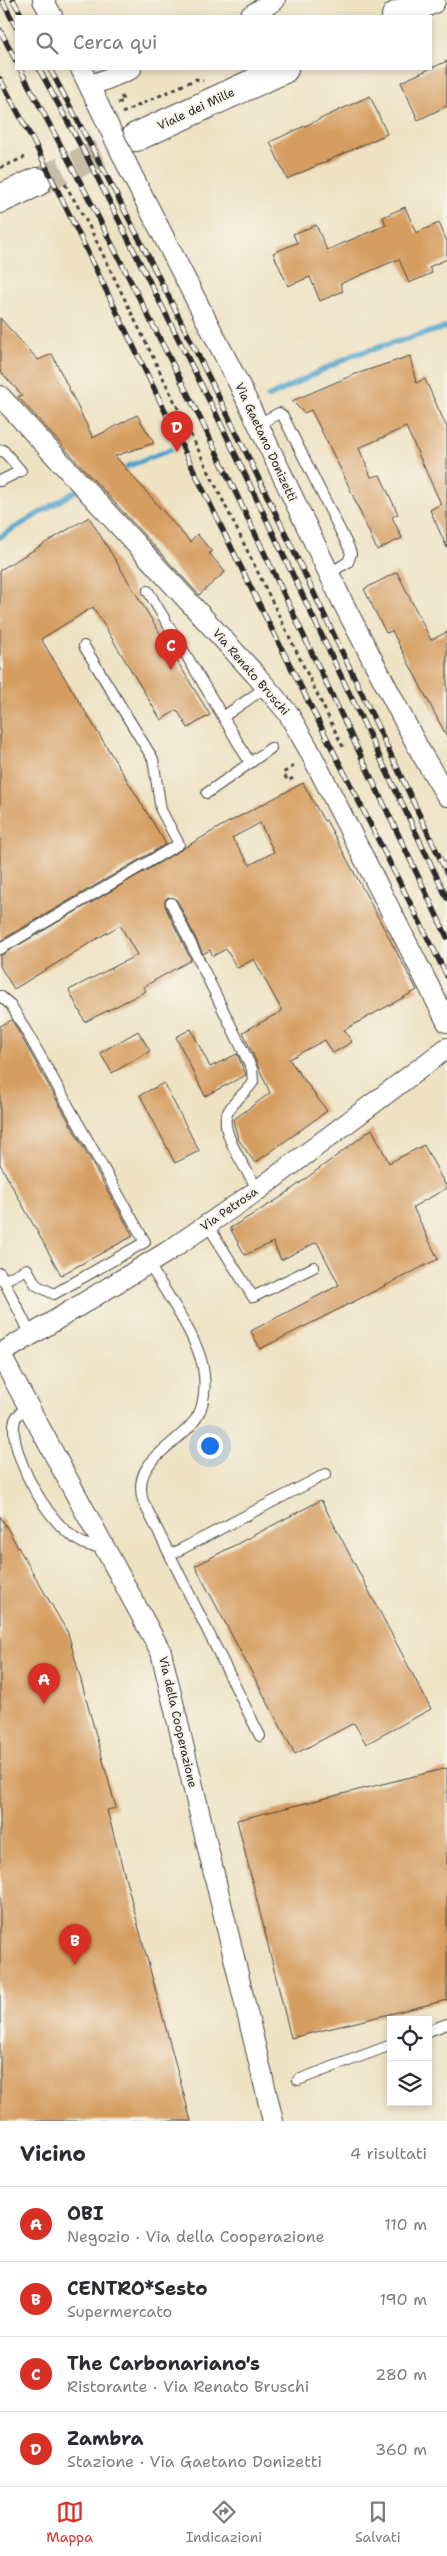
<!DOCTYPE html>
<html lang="it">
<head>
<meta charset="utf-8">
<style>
	body { margin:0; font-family:"Shantell Sans",sans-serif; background:#f2f2f3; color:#2b2b33 }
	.controls { position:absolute; right:15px; bottom:15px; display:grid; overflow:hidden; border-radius:0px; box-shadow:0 2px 8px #0003 }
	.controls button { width:45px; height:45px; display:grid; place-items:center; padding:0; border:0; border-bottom:1px solid #e1e1e2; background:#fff; color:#2b2b33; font:25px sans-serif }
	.you { position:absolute; left:209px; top:1445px; width:18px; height:18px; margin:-12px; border:4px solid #fff; border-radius:50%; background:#1a73e8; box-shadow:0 0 0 8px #1a73e833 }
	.badge { display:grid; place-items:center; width:32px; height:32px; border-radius:50%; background:#d93025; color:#fff; font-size:16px; font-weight:700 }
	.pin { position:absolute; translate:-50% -41px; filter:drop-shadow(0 1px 2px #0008) }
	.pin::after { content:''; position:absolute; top:26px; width:18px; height:15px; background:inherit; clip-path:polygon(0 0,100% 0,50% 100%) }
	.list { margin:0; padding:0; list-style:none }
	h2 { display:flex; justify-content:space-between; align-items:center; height:65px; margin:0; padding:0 20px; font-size:21px }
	h2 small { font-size:16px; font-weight:400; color:#7c7c81 }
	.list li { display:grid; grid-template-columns:32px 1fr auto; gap:15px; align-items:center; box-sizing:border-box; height:75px; padding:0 20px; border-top:1px solid #e1e1e2 }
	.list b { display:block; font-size:19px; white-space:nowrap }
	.list p { margin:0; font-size:16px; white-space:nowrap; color:#7c7c81 }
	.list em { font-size:16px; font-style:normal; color:#7c7c81 }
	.icon { flex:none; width:28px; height:28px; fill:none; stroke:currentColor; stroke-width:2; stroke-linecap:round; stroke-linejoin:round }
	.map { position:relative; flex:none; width:447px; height:2121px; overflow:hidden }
	.search { position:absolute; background:#fff; box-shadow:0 2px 8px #0003; left:15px; right:15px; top:15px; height:55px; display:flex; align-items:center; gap:12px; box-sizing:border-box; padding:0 18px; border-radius:0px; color:#7c7c81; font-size:19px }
	.sheet { height:365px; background:#fff }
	nav { display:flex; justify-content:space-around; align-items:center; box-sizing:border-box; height:70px; border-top:1px solid #e1e1e2; background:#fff; font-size:14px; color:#7c7c81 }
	nav a { display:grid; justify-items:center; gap:2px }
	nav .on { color:#d93025 }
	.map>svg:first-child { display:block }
</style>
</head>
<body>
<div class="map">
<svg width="447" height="2121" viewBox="0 0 447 2121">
	<rect width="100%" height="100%" fill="#f7f3e8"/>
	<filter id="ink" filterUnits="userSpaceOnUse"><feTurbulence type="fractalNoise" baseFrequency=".02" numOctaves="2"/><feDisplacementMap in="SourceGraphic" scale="10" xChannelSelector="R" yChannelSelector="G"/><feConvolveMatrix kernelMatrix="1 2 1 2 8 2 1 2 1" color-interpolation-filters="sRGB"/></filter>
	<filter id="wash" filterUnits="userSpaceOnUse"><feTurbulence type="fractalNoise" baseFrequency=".0096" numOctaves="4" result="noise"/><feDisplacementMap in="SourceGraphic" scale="20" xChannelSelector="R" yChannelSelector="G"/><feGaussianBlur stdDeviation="1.12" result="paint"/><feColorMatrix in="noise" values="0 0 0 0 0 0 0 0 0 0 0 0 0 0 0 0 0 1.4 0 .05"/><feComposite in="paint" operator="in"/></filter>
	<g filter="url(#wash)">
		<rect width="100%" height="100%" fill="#eee2c3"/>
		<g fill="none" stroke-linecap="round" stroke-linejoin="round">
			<!-- stream -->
			<path stroke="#4fa3cb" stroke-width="5.5" d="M268 397 353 355 447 327
				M118 470 170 450
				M0 537 79 489"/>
		</g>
		<g id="blocks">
			<!-- building -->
			<path fill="#d59d60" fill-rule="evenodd" d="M447 61V106L418 120 401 82Z
				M370 96 387 134 287 179 270 142Z
				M405 207 416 233 439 223 447 241V259L429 267 432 273 409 283 399 259 340 284 343 291 320 301 310 277 288 286 273 253 297 243 293 234 316 225 327 250 386 225 383 217Z
				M0 318 38 360 52 354 93 438 137 415 154 443 115 456 190 542 197 534 212 552 209 553 225 572 199 595 18 397 22 395 0 371Z
				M410 356 416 383 425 379 447 428V548L430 510 441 504 406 427 359 448 371 477 380 475 398 514 392 517 402 538 377 550 345 478 311 410 304 413 292 401 353 375Z
				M89 517 210 715 188 728 177 710 161 720 93 607 41 639 166 844 0 941V570Z
				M397 572 431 640 447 632V737L392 631 386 633 364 589Z
				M303 783 324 821 326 820 417 990 344 1030 352 1042 333 1053 325 1040 289 1059 327 1111 255 1163 238 1139 233 1120 270 1093 243 1032 282 1011 254 959 237 968 226 949 213 956 210 950 203 954 177 900 168 897 165 900V906L191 960 143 987 146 991 85 1022 69 990 137 955 120 925 14 989 0 966V956L225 824ZM260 823 274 852 250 865 232 838Z
				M12 1020 133 1236 61 1275 0 1164V1026Z
				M191 1029 210 1067 237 1054 246 1075 205 1096 176 1037Z
				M138 1031 150 1051 112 1073 100 1053Z
				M164 1083 199 1151 175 1163 140 1095Z
				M372 1129 389 1163 424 1145 447 1188 413 1207 438 1259 260 1349 251 1331 339 1285 317 1242 281 1260 273 1242 245 1255 230 1228 280 1198Z
				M321 1500 431 1709 366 1744 354 1723 295 1754 195 1566Z
				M0 1516 68 1633 116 1808 107 1810 191 2121H0Z
				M447 1768V2000L291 2038 237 1820Z"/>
		</g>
	</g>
	<g filter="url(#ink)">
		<use href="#blocks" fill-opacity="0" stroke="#484642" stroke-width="1"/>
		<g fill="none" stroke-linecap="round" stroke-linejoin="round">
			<!-- secondary-tunnel -->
			<path stroke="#c7bda5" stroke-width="28" stroke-dasharray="28 14" stroke-linecap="butt" d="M37 182 136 137"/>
			<defs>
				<path id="lane" d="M257 425 279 413 283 416 349 548 351 554 348 562 328 574
					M0 451 3 450 21 471 0 481
					M148 591 223 717 266 687
					M250 763 271 748
					M207 793 250 763 223 717
					M171 903 252 1069 253 1082C246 1093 234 1100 228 1112 217 1130 248 1171 258 1190
					M0 949 179 844 161 810 153 759 84 646
					M0 996 11 1005 29 1036 145 1242 54 1294 36 1285 27 1269 3 1281
					M207 1224 253 1297 314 1267
					M148 1263C165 1291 198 1338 203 1368 206 1384 205 1407 195 1420 175 1448 131 1460 143 1501L260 1736
					M0 1273 31 1335
					M28 1406C24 1410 17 1414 15 1420 5 1453 65 1560 104 1545
					M170 1555 326 1474
					M428 2031 447 2024
					M298 2080 391 2045"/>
				<path id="street" d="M43 0 52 16
					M250 16 275 0
					M81 69 95 98
					M90 86 131 69
					M130 171 239 384 343 603 421 753 447 796
					M0 396 255 674 288 713 308 748 447 1022
					M0 1354 161 1652 273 2121
					M0 1354 167 1252 258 1190 447 1048"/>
				<path id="secondary" d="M396 16 431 0
					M136 137 284 69
					M0 199 37 182"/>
			</defs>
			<!-- lane casing -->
			<use href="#lane" stroke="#484642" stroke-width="12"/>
			<!-- street casing -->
			<use href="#street" stroke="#484642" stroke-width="22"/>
			<!-- secondary casing -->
			<use href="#secondary" stroke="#484642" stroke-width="30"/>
			<!-- path -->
			<path stroke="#484642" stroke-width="3" stroke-dasharray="4 4" stroke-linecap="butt" d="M118 103 124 101 120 94
				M122 113 196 79 203 81
				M0 168 25 157
				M65 184 89 226 343 747
				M293 778 288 781 283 773 297 764"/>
			<!-- lane -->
			<use href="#lane" stroke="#fff" stroke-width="10"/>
			<!-- street -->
			<use href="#street" stroke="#fff" stroke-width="20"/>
			<!-- secondary -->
			<use href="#secondary" stroke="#fff" stroke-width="28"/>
			<defs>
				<path id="rail" d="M2 0 16 27
					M13 0 22 16
					M0 30 16 61
					M20 69 85 191 203 424 447 937
					M39 69 87 157 218 418 447 898
					M50 69C192 332 319 603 447 873
					M0 79 36 146 251 588 447 976"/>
			</defs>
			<!-- rail casing -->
			<use href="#rail" stroke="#2b2b2b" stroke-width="5.5"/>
			<!-- rail -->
			<use href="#rail" stroke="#f7f3e8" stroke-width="4" stroke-dasharray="11" stroke-linecap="butt"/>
			<defs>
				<path id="street-bridge" d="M97 102 130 171"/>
			</defs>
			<!-- street-bridge casing -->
			<use href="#street-bridge" stroke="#484642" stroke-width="22" stroke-linecap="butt"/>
			<!-- street-bridge -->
			<use href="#street-bridge" stroke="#fff" stroke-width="20"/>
		</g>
	</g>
	<g text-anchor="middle" stroke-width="4" stroke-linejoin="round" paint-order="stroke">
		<!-- street labels -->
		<g font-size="12" fill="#2b2b2b" stroke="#f7f3e8">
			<text transform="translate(196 109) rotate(-25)" y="4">Viale dei Mille</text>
			<text transform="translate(266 442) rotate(65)" y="4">Via Gaetano Donizetti</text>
			<text transform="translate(251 672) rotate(49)" y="4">Via Renato Bruschi</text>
			<text transform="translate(229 1209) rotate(-35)" y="4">Via Petrosa</text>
			<text transform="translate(178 1722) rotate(77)" y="4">Via della Cooperazione</text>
		</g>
	</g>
</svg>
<div class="controls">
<button><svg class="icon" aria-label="locate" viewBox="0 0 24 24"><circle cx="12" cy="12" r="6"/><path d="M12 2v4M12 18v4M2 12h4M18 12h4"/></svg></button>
<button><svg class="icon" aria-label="layers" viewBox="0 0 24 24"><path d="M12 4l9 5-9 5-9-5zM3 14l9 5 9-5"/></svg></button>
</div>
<div class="you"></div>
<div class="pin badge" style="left:44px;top:1704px">A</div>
<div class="pin badge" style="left:75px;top:1965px">B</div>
<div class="pin badge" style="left:171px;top:670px">C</div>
<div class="pin badge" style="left:177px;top:452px">D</div>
<div class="search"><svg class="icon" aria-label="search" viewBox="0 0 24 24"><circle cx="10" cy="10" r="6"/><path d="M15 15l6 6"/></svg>Cerca qui</div>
</div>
<section class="sheet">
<h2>Vicino<small>4 risultati</small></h2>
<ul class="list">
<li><span class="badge">A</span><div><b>OBI</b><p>Negozio · Via della Cooperazione</p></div><em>110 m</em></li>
<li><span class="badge">B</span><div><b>CENTRO*Sesto</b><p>Supermercato</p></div><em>190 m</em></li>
<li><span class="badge">C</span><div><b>The Carbonariano's</b><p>Ristorante · Via Renato Bruschi</p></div><em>280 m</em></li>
<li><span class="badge">D</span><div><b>Zambra</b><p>Stazione · Via Gaetano Donizetti</p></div><em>360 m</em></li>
</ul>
</section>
<nav>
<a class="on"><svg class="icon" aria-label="map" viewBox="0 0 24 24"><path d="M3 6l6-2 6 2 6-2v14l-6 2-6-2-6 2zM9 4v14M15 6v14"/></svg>Mappa</a>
<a><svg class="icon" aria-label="directions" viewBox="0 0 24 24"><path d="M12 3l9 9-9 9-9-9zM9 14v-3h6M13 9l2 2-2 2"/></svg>Indicazioni</a>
<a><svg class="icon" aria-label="saved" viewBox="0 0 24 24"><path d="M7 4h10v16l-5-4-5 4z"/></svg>Salvati</a>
</nav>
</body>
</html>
